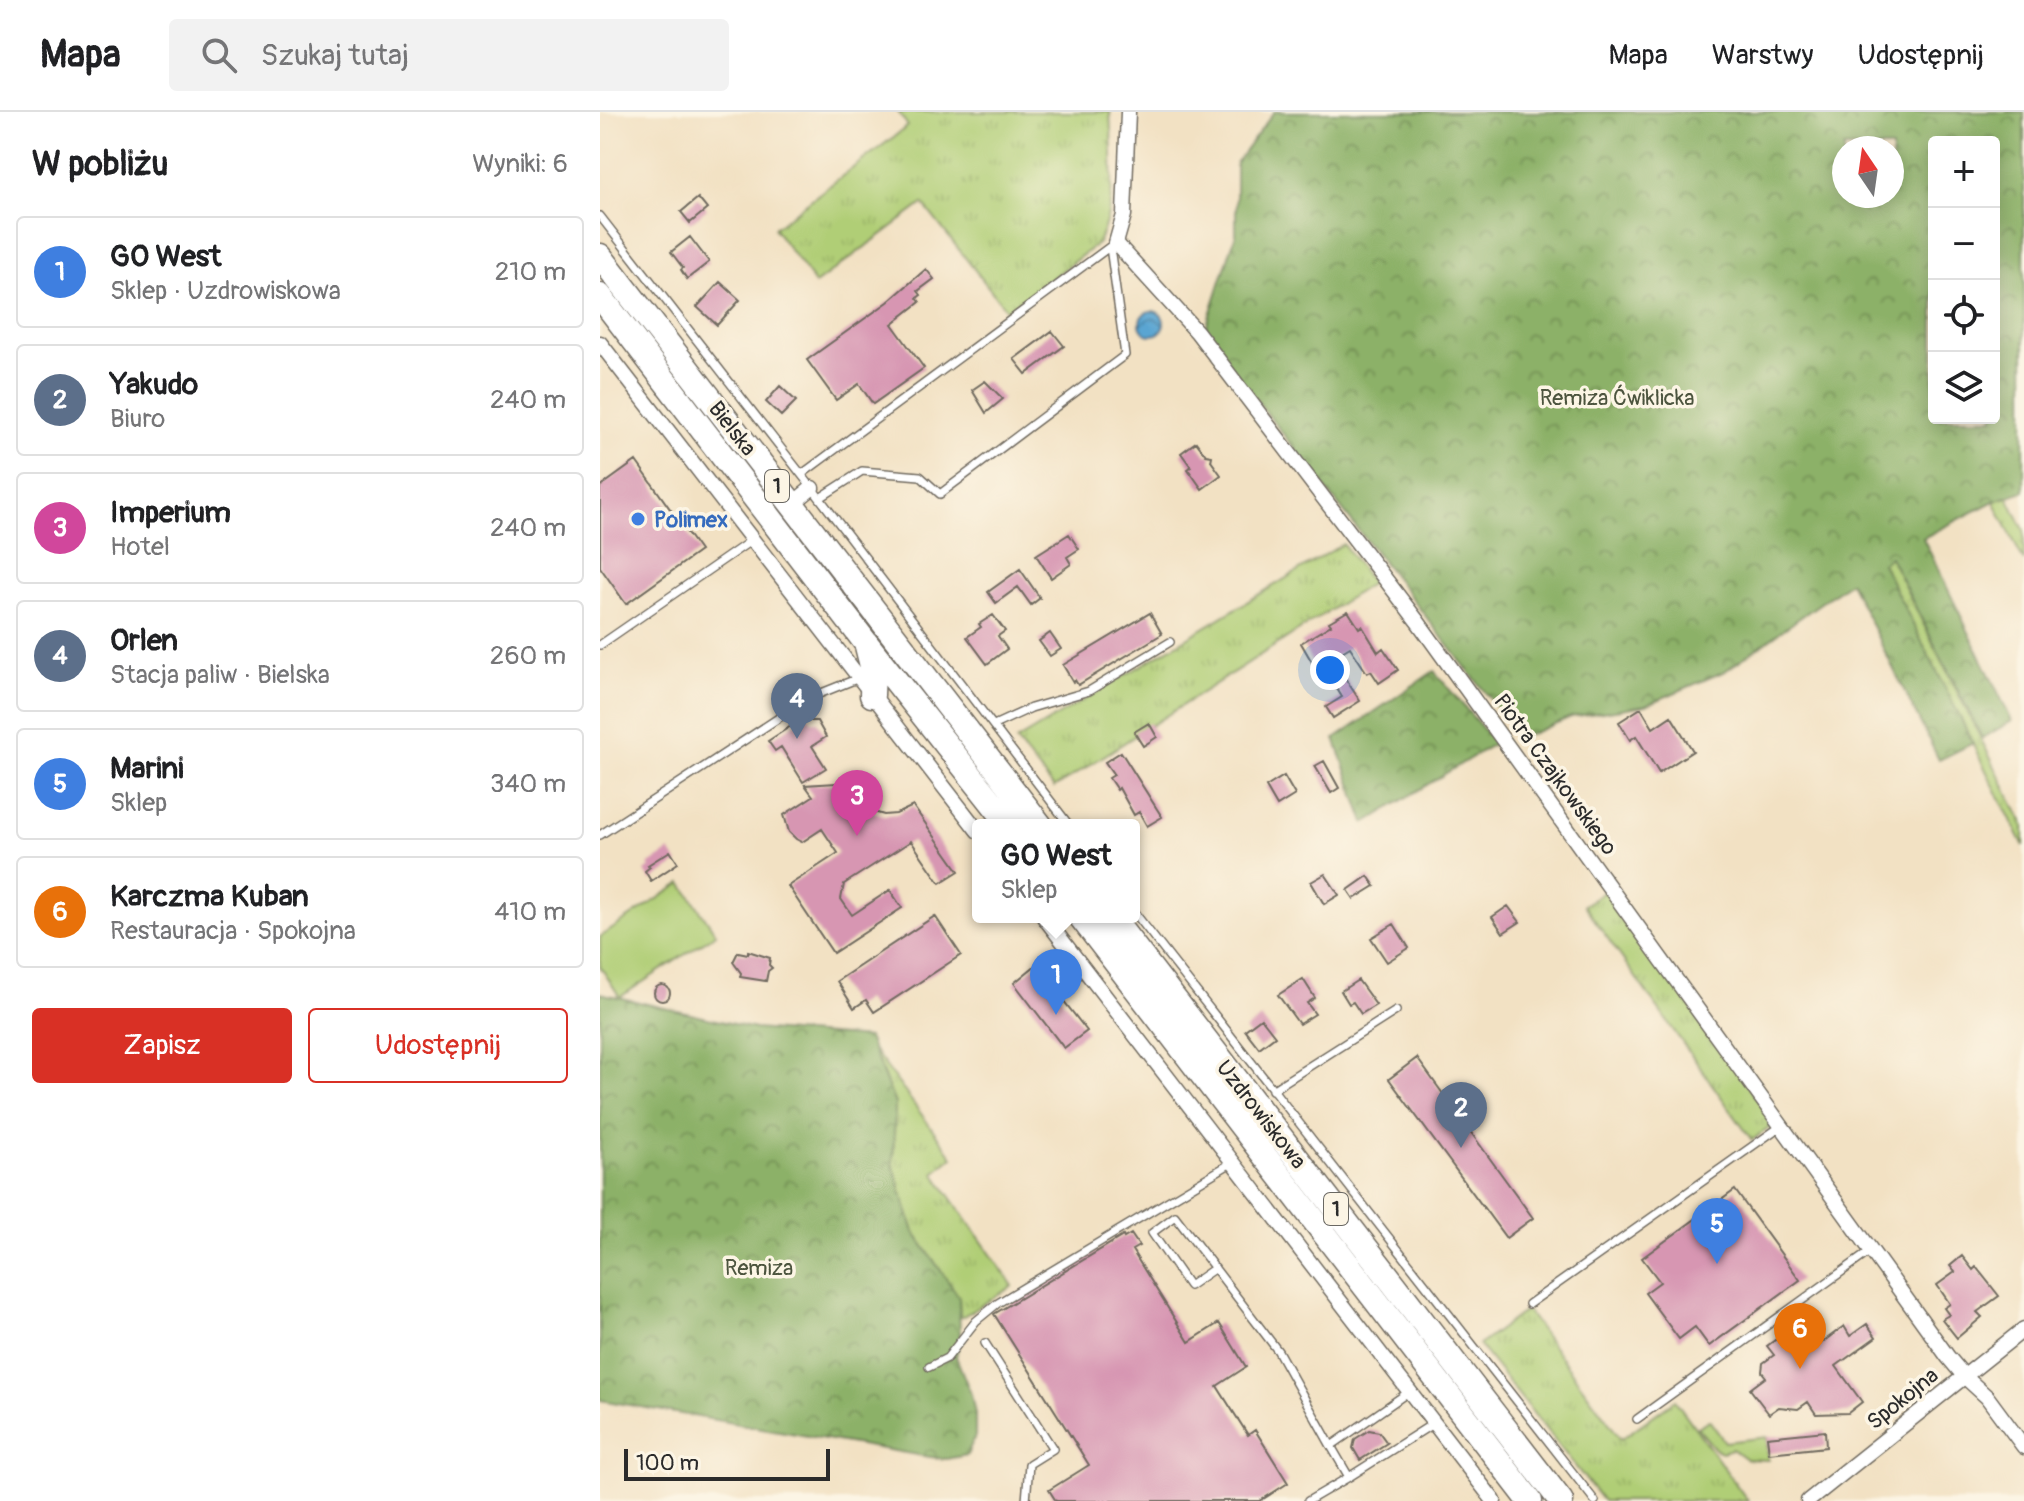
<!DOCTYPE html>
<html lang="pl">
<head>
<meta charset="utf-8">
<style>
	body { margin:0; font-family:Pangolin,sans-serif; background:#f2f2f2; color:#202124 }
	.controls { position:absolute; right:24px; top:24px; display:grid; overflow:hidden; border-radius:8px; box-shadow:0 4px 20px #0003 }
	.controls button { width:72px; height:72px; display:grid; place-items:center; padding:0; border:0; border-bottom:2px solid #e0e0e0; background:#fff; color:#202124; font:40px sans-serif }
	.compass { position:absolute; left:1232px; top:24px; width:72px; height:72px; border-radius:50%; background:#fff; box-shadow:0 4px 20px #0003; rotate:347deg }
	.scale { position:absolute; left:24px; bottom:20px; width:206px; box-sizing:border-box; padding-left:8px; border:4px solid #2b2b2b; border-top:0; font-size:22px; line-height:28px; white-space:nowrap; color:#2b2b2b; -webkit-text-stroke:6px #fcf5e5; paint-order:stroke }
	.you { position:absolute; left:730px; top:558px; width:28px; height:28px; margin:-20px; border:6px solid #fff; border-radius:50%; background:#1a73e8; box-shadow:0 0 0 12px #1a73e833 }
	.badge { display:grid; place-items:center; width:52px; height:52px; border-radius:50%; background:#d93025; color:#fff; font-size:26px; font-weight:700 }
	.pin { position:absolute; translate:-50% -66px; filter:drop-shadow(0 2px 4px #0008) }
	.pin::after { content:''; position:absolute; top:42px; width:28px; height:24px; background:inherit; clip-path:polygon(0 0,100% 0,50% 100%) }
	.popup { position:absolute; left:372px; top:707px; width:168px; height:104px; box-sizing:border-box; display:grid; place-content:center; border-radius:8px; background:#fff; filter:drop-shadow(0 2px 6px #0005); font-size:26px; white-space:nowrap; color:#757577 }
	.popup b { font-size:30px; color:#202124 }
	.popup::after { content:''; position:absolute; left:50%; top:100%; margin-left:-16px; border:16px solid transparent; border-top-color:#fff }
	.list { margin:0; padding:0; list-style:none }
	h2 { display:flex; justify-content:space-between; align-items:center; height:104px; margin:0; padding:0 32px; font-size:34px }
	h2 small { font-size:26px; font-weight:400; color:#757577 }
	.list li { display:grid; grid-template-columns:52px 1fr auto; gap:24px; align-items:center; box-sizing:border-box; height:112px; margin:0 16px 16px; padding:0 16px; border:2px solid #e0e0e0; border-radius:8px }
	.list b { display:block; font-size:30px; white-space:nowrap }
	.list p { margin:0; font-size:26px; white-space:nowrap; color:#757577 }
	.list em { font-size:26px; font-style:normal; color:#757577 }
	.actions { display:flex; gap:16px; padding:24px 32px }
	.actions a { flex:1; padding:18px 0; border:2px solid #d93025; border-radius:8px; text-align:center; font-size:28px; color:#d93025 }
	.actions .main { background:#d93025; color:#fff }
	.icon { flex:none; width:44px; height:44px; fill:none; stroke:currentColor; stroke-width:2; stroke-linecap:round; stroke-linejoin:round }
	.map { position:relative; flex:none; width:1424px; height:1389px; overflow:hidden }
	header { display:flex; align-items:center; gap:48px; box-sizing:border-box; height:112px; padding:0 40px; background:#fff; border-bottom:2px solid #e0e0e0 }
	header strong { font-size:38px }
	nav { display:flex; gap:44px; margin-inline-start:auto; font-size:28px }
	.search { width:560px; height:72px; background:#f2f2f2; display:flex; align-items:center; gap:20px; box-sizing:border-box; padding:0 28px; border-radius:8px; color:#757577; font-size:30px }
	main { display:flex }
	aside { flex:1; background:#fff }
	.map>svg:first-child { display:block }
</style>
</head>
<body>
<header>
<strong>Mapa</strong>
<div class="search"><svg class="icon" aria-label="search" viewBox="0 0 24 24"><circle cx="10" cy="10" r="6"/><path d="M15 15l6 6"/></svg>Szukaj tutaj</div>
<nav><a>Mapa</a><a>Warstwy</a><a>Udostępnij</a></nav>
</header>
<main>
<aside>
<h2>W pobliżu<small>Wyniki: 6</small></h2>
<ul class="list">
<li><span class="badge" style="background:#3f7fe0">1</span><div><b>GO West</b><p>Sklep · Uzdrowiskowa</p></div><em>210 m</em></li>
<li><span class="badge" style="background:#5c6f8a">2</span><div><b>Yakudo</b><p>Biuro</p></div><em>240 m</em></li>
<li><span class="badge" style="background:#d1479c">3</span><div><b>Imperium</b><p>Hotel</p></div><em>240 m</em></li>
<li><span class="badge" style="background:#5c6f8a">4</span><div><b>Orlen</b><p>Stacja paliw · Bielska</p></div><em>260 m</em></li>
<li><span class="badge" style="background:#3f7fe0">5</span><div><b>Marini</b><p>Sklep</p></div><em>340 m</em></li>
<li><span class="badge" style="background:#e8710a">6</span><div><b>Karczma Kuban</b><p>Restauracja · Spokojna</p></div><em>410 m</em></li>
</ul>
<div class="actions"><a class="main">Zapisz</a><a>Udostępnij</a></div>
</aside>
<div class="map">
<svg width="1424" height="1389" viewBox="0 0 1424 1389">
	<defs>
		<pattern id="grass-tufts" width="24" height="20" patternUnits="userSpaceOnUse" patternTransform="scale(2)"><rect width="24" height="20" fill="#b0ce76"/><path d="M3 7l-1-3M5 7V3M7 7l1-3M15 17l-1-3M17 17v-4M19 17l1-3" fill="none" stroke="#98b166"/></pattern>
		<pattern id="forest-crowns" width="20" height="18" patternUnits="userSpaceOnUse" patternTransform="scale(2)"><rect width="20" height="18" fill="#8cb167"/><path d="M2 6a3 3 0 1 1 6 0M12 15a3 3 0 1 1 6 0" fill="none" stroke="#739055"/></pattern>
		<pattern id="water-waves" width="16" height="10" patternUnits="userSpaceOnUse" patternTransform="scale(2)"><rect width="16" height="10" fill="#5aa5d2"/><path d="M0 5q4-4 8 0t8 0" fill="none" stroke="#4b87ab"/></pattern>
	</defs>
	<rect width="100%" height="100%" fill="#fcf5e5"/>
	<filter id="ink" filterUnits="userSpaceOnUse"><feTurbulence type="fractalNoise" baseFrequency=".0125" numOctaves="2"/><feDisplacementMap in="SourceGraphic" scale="16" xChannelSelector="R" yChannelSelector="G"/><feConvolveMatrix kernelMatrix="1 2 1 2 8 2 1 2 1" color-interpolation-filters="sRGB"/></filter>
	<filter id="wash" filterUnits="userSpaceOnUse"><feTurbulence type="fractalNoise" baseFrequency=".006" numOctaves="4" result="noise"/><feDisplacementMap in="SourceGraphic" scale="32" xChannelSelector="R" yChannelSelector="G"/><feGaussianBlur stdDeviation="1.8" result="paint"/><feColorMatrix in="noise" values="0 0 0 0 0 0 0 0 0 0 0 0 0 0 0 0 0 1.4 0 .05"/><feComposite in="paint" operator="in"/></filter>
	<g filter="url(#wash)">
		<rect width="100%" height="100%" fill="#f2e1c3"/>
		<!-- grass -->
		<path fill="url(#grass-tufts)" stroke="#6e7c50" stroke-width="2" d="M298 0H510C512 44 518 90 498 131L408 200 323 92 215 172 174 116 308 14Z
			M1408 385 1424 418V450L1394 389Z
			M743 432 772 471 454 676 416 629Z
			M1290 445 1424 713V734L1281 450Z
			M1007 778 1175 1012 1152 1028 984 793Z
			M273 937 353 1045 334 1061 413 1174 360 1206 359 1185 314 1120 293 1053 295 992Z
			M926 1198 1021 1327 1075 1288 1148 1389H1003L879 1233Z"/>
		<!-- forest -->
		<path fill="url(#forest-crowns)" stroke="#5c6e49" stroke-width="2" fill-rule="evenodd" d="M674 0H1424V379L1394 389 1323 426 1412 609 1382 626 1290 445 1282 451 1373 631 1339 648 1250 470 1125 559 1046 593 971 605 921 626 604 221 636 122V51ZM1334 30H1394V306H1334ZM1244 36H1292V84H1244Z
			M834 559 895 631 765 711 735 627Z
			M0 881 155 917 268 926 295 992 293 1053 314 1120 359 1185 360 1225 356 1245 371 1282 375 1302V1324L367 1343 346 1347 323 1344 0 1288Z"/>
		<!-- park -->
		<path fill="#b0ce76" stroke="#6e7c50" stroke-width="2" d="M82 771 116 822 20 885 0 854V825Z
			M1109 1308 1125 1330 1167 1325 1168 1348 1146 1347 1132 1337 1122 1340 1115 1337 1097 1315Z"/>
		<!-- water -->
		<path fill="url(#water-waves)" stroke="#42687e" stroke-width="2" d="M540 211a12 12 0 1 1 24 0a12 12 0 1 1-24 0Z"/>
		<g id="blocks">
			<!-- building -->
			<path fill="#d796b2" d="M98 86 107 97 90 111 81 100Z
				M90 125 109 150 87 167 81 158 83 156 71 140Z
				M326 157 334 167 318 179 321 183 317 186 320 190 292 212 324 256 273 292 259 272 236 288 207 248 288 190Z
				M120 170 140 188 117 213 97 195Z
				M452 219 464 234 426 262 414 247Z
				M385 269 403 287 386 301 372 278Z
				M180 274 196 289 181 304 166 290Z
				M596 330 606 343 612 344 611 349 621 363 602 377 588 357 591 355 581 341Z
				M36 349 100 439 26 492 0 455V375Z
				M469 422 479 437 467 445 471 452 451 466 436 443Z
				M420 457 440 486 431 493 418 475 396 491 388 480Z
				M748 499 759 516 762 514 778 540 783 536 798 558 779 571 771 559 767 561 750 535 732 546 760 589 733 606 726 595 742 585 722 553 716 557 701 531 731 513 729 510Z
				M550 501 562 522 478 573 475 568 473 570 463 553Z
				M393 503 405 519 398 524 407 537 387 552 367 525 381 515 379 512Z
				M450 521 461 537 450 544 439 529Z
				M1041 596 1053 616 1071 604 1093 639 1059 661 1036 624 1030 628 1019 610Z
				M208 603 211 609H217L226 625 212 634 226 656 203 670 181 635 175 639 168 629Z
				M549 611 557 625 543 634 534 620Z
				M521 640 562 705 547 714 539 700 534 703 519 676 517 678 509 666 514 663 505 650Z
				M724 649 739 676 731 681 715 654Z
				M684 664 695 683 677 694 666 675Z
				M253 670 259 686 274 700 284 703 296 702 313 694 359 759 340 771 311 729 244 772 241 787 252 803 290 778 302 796 233 841 188 774 238 741 222 717 202 730 196 727 189 720 184 703 213 684 205 673Z
				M70 739 78 751 51 769 45 759 50 755 48 753Z
				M725 762 739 783 724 792 711 770Z
				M768 764 775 774 754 787 748 778Z
				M908 794 920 810 903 821 892 805Z
				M335 804 361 843 274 900 266 888 254 896 237 869Z
				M794 812 809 836 787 850 771 826Z
				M148 839 170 846 169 853 172 856 168 859 166 869 140 865 141 861 133 850 138 840 148 842Z
				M436 853 487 919 464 936 414 871Z
				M703 867 715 886 707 891 715 902 699 912 678 883Z
				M758 868 776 893 761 902 753 890 749 892 741 879Z
				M54 881a8 8 0 1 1 16 0a8 8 0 1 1-16 0Z
				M661 906 675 924 659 936 645 918Z
				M817 946 933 1106 906 1126 789 967Z
				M1135 1078 1200 1168 1109 1234 1095 1215 1079 1227 1045 1181 1060 1170 1042 1146Z
				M531 1122 539 1134 532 1138 589 1230 619 1211 646 1255 617 1274 648 1323 655 1318 688 1371 660 1389H456L449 1378 489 1353 394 1202 523 1124 524 1126Z
				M1362 1144 1373 1158 1376 1155 1399 1184 1377 1200 1382 1205 1357 1226 1342 1207 1349 1203 1344 1196 1350 1192 1337 1173 1355 1160 1350 1154Z
				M1202 1208 1220 1232 1244 1214 1250 1224 1267 1212 1276 1225 1236 1254 1262 1290 1248 1301 1216 1302 1208 1290 1198 1297 1179 1295 1169 1302 1150 1277 1166 1265 1162 1260 1163 1251 1174 1243 1167 1234Z
				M769 1318 779 1320 787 1331 760 1348 753 1336 755 1327Z
				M1225 1319 1226 1335 1169 1341 1167 1325Z"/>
		</g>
	</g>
	<g filter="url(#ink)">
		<use href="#blocks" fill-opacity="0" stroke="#716b60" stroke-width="2"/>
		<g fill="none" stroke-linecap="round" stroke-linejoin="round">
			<defs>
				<path id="service" d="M0 104 212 376 469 713
					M202 362 512 133
					M220 386 262 359 320 364 340 382 525 243 510 135
					M0 533 152 428
					M394 613 431 596 489 579 570 530
					M0 723 209 586 259 566
					M534 800 995 1389
					M672 978 796 899
					M615 1156 589 1174 552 1121 575 1104 678 1239 731 1334 810 1279
					M929 1192 1181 1014
					M385 1231 453 1337 429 1352 426 1389
					M329 1255 347 1246 376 1209 398 1191 633 1050
					M1037 1307 1272 1138
					M749 1365 834 1311
					M708 1389 749 1365 731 1334"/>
				<path id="minor" d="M528 0 524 103 516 131 597 220 818 510 1348 1245 1364 1264 1387 1285 1424 1335
					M0 231 378 719
					M191 393 212 376
					M444 805 894 1389
					M1208 1389 1424 1217"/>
				<path id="primary" d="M0 144 440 713
					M0 184 266 531 410 713
					M267 534 273 558 272 583
					M481 805 930 1389
					M511 805 961 1389"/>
			</defs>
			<!-- service casing -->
			<use href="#service" stroke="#716b60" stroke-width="10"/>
			<!-- minor casing -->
			<use href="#minor" stroke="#716b60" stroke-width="17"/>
			<!-- primary casing -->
			<use href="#primary" stroke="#716b60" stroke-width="27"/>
			<!-- service -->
			<use href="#service" stroke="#fff" stroke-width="7"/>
			<!-- minor -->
			<use href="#minor" stroke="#fff" stroke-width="14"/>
			<!-- primary -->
			<use href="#primary" stroke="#fff" stroke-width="24"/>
		</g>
	</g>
	<!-- markers -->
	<circle fill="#3f7fe0" stroke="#fcf5e5" stroke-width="3" cx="38" cy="407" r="8"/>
	<g text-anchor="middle" stroke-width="7" stroke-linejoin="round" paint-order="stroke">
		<!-- shield labels -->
		<g fill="#fcf5e5" stroke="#6a6863" stroke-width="2">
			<rect x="165" y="358" width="24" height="32" rx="6"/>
			<rect x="724" y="1081" width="24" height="32" rx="6"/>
		</g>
		<g font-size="20" font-weight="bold" fill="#2b2b2b">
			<text x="177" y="381">1</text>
			<text x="736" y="1104">1</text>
		</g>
		<!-- park labels -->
		<g font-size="22" fill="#4c543e" stroke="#fcf5e5">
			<text x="1017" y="293">Remiza Ćwiklicka</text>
			<text x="159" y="1163">Remiza</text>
		</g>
		<!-- street labels -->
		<g font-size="22" fill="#2b2b2b" stroke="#fcf5e5">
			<text transform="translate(133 316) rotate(52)" y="8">Bielska</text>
			<text transform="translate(956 662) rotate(54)" y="8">Piotra Czajkowskiego</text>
			<text transform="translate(662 1002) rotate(52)" y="8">Uzdrowiskowa</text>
			<text transform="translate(1302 1286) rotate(-39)" y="8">Spokojna</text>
		</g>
		<!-- shop labels -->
		<g font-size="22" font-weight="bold" fill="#366cbe" stroke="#fcf5e5" text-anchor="start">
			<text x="54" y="415">Polimex</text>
		</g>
	</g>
</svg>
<div class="controls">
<button>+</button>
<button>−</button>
<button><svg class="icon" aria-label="locate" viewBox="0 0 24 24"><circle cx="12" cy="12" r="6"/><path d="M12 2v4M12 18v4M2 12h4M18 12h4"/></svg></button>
<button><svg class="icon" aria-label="layers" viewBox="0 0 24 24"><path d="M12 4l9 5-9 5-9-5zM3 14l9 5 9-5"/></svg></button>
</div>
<svg class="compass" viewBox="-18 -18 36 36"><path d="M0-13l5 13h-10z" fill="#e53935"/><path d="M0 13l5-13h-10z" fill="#757577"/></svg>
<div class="scale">100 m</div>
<div class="you"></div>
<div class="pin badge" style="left:456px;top:903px;background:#3f7fe0">1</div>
<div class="popup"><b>GO West</b>Sklep</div>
<div class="pin badge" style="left:861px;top:1036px;background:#5c6f8a">2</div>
<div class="pin badge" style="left:257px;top:724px;background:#d1479c">3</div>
<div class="pin badge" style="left:197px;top:627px;background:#5c6f8a">4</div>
<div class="pin badge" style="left:1117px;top:1152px;background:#3f7fe0">5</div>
<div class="pin badge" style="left:1200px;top:1257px;background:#e8710a">6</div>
</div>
</main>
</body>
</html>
